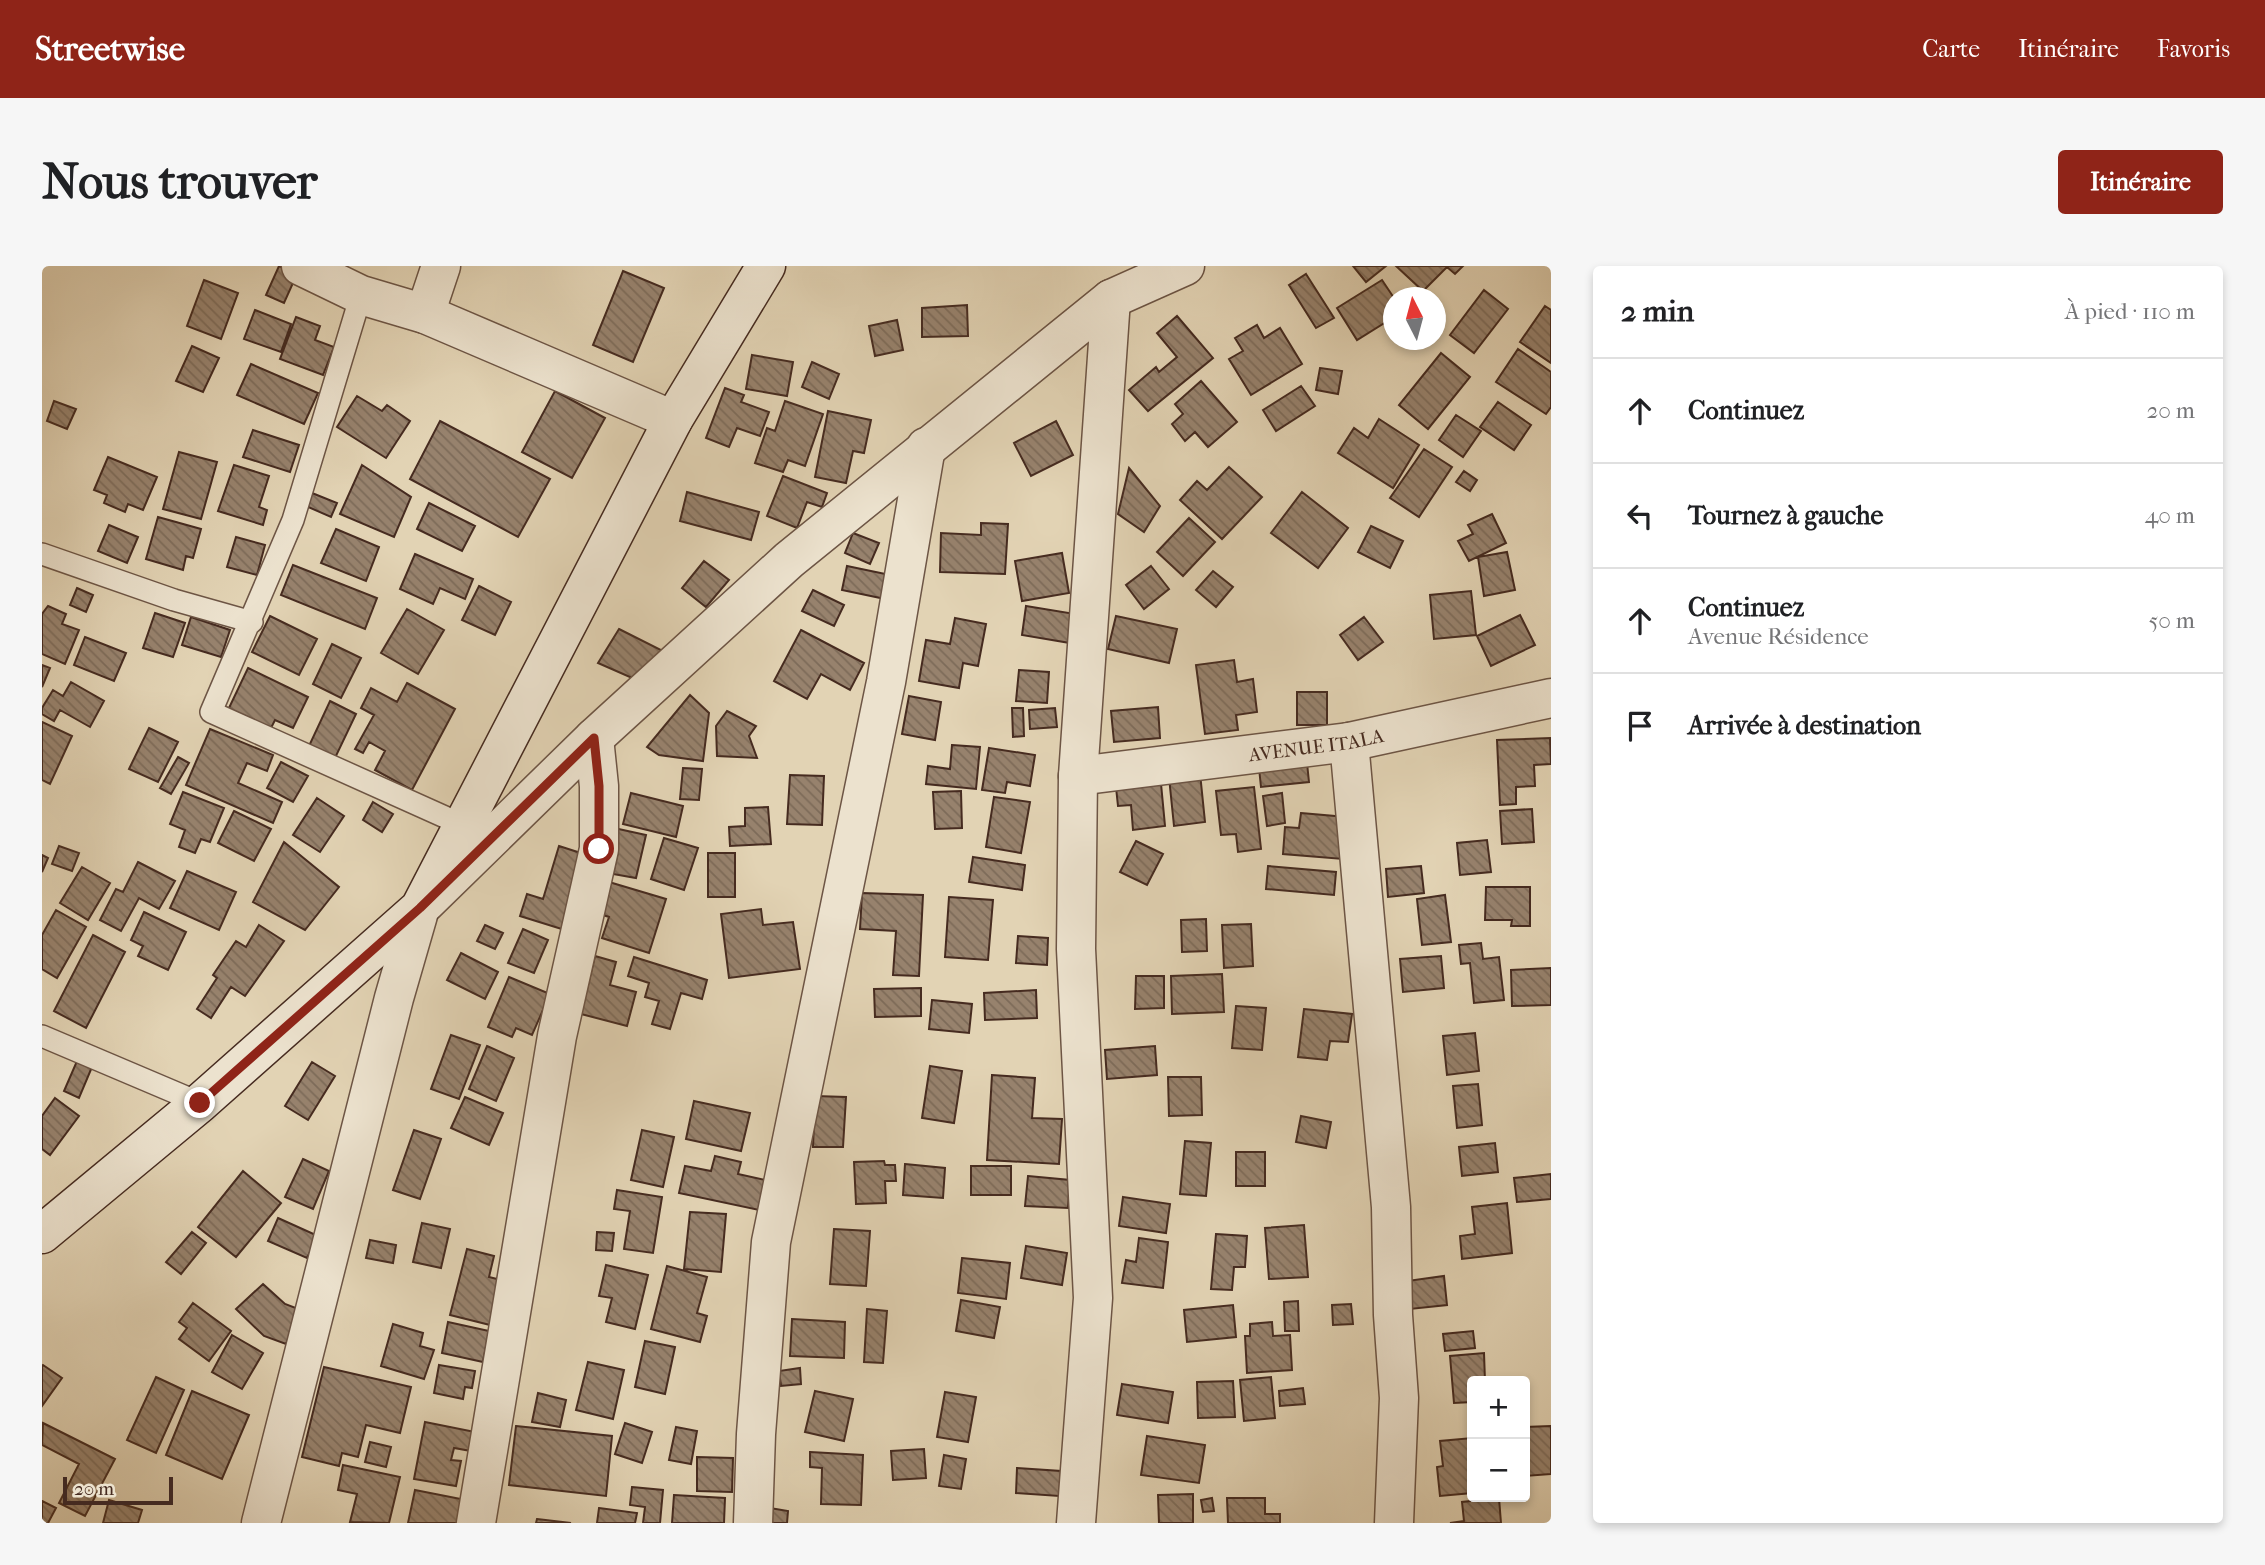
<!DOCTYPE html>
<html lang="fr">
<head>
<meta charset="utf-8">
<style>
	body { margin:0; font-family:"IM FELL French Canon",serif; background:#f6f6f6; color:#202124 }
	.controls { position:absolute; right:21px; bottom:21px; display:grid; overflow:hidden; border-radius:7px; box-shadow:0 4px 10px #0003 }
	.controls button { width:63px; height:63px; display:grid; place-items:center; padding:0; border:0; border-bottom:2px solid #e0e0e0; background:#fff; color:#202124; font:35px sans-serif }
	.compass { position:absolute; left:1341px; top:21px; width:63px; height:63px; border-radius:50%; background:#fff; box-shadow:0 4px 10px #0003; rotate:354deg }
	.scale { position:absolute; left:21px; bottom:18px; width:110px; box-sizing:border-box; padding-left:7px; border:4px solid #462b20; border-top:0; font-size:19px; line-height:24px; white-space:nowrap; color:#462b20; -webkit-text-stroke:5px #ece2ce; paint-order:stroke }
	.stop { position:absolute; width:21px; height:21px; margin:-16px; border:5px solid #8f2418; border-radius:50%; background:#fff }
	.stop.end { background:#8f2418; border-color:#fff; box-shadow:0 2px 7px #0008 }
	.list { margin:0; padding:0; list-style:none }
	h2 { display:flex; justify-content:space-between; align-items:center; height:91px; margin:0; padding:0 28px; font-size:30px }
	h2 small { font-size:23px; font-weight:400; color:#757577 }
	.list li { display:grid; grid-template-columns:46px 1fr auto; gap:21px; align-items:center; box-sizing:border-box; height:105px; padding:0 28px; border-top:2px solid #e0e0e0 }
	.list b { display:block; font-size:26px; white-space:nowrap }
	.list p { margin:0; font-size:23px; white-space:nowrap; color:#757577 }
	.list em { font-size:23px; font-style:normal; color:#757577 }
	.icon { flex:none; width:38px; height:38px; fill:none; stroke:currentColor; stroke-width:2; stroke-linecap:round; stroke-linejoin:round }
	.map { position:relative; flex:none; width:1509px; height:1257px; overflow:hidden; border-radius:7px }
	header { display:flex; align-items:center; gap:42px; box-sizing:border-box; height:98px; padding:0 35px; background:#8f2418; color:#fff }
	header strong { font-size:33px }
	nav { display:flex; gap:38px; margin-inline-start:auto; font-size:24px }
	.intro { display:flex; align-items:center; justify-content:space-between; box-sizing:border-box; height:168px; padding:0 42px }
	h1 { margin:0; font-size:49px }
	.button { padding:18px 32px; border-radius:7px; background:#8f2418; color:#fff; font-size:24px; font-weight:700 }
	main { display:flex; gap:42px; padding:0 42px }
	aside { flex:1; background:#fff; border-radius:7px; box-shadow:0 4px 10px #0003 }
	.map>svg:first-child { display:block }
</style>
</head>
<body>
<header>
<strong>Streetwise</strong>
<nav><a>Carte</a><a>Itinéraire</a><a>Favoris</a></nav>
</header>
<div class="intro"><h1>Nous trouver</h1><a class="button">Itinéraire</a></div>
<main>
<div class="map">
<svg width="1509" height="1257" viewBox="0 0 1509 1257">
	<defs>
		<pattern id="building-back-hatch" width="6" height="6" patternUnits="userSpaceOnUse" patternTransform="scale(1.75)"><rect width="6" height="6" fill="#97826d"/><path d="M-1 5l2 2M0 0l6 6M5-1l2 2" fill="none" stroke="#7d6b59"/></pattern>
	</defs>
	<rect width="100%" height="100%" fill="#e2d3b4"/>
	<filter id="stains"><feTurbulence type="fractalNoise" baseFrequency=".00286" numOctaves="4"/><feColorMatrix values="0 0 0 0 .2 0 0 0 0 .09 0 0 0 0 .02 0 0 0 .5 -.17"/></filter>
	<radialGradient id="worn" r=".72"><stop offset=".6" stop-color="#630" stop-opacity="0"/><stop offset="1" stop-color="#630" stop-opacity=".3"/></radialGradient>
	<!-- building -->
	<path fill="url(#building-back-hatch)" stroke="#462b20" stroke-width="2" d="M237 0 255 8 242 37 224 29Z
		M1311 0H1344L1324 16Z
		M1354 0H1421L1413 8 1405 1 1381 25Z
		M581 5 622 22 591 96 551 79Z
		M1264 8 1292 52 1274 62 1247 19Z
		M162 14 196 27 179 73 145 60Z
		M1340 14 1352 32V51L1315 74 1295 42Z
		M1442 24 1466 43 1432 87 1408 69Z
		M925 39 926 70 880 71V42Z
		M1503 40 1509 44V97L1478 76Z
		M213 44 249 58 239 86 202 73Z
		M1135 50 1171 92 1106 145 1087 124 1114 101 1117 106 1135 91 1115 67Z
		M254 51 278 60 273 74 292 81 281 109 238 93Z
		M855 54 861 84 833 90 827 60Z
		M1215 59 1222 72 1238 62 1260 98 1209 129 1187 93 1201 85 1193 72Z
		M150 80 177 92 161 126 134 115Z
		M1476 83 1509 106V141L1504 148 1454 116Z
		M1399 87 1428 111 1386 163 1357 139Z
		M710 89 751 96 745 130 704 123Z
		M770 96 797 108 787 133 760 121Z
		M209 98 276 127 262 158 195 129Z
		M1278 102 1300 105 1296 128 1274 124Z
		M1159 115 1195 156 1166 181 1153 166 1143 175 1130 158 1141 148 1133 138Z
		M1259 120 1273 140 1234 165 1221 144Z
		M683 122 702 129 699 136 727 146 718 170 695 162 687 181 664 172Z
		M513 125 563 152 530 212 480 186Z
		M315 130 340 145 345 139 368 155 344 192 295 161Z
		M12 135 34 143 25 163 5 155Z
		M743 135 781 148 763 200 746 194 741 206 713 197 725 162 733 165Z
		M1456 136 1489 159 1472 184 1438 161Z
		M786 145 829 154 822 187 811 185 804 217 773 211Z
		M1414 149 1439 165 1421 191 1397 174Z
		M1337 153 1377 179 1351 222 1296 187 1312 162 1326 172Z
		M398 155 508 213 476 271 368 213Z
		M1014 155 1031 189 989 210 972 177Z
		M211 164 257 179 248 206 201 191Z
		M1382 183 1410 201 1377 251 1348 232Z
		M137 186 175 196 159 253 121 243Z
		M66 191 115 211 101 244 86 238 83 246 62 237 65 229 52 224Z
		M192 199 227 210 217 241 225 244 221 259 176 245Z
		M320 199 369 231 352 271 298 248Z
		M1187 201 1220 231 1180 273 1138 234 1155 215 1165 224Z
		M1087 202 1118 240 1102 266 1076 248Z
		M1422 205 1435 214 1428 225 1414 216Z
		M741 210 785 227 780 241 765 236 755 262 725 250Z
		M645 226 717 246 709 274 638 255Z
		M1260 226 1306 262 1276 302 1229 267Z
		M270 227 295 237 289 251 264 240Z
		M387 237 433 260 420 285 375 263Z
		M1450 248 1464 277 1427 295 1416 275 1431 268 1426 259Z
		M116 251 159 263 151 292 144 290 141 304 104 293Z
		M1147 252 1173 276 1141 310 1115 286Z
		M939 257 966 258 963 308 898 306 899 267 939 269Z
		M67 259 96 271 85 297 56 285Z
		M1329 260 1361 275 1348 302 1316 286Z
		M294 263 337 281 324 315 279 297Z
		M811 267 837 277 828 298 803 287Z
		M194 271 223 279 215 309 185 301Z
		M1465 286 1473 324 1442 330 1436 291Z
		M1020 287 1027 327 980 335 973 295Z
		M373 288 431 313 423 333 398 322 391 338 358 323Z
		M662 295 687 314 664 341 640 322Z
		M251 299 335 332 323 363 239 329Z
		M805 300 853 310 848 334 800 324Z
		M1109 300 1127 323 1102 343 1084 319Z
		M1171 305 1191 321 1174 341 1154 324Z
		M437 320 469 336 453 369 420 354Z
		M35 322 51 329 44 346 28 339Z
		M771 324 802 339 792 360 760 345Z
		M1429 325 1434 369 1392 373 1388 329Z
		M6 340 24 348 20 358 37 364 23 398 0 388V348Z
		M984 340 1033 348 1028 377 980 369Z
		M365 343 402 364 376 408 339 387Z
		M113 347 143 357 131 391 101 382Z
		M1478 349 1493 379 1449 400 1435 370Z
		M228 350 275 373 257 409 210 386Z
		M1074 350 1135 363 1127 397 1066 383Z
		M149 351 188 364 179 391 140 379Z
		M1322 351 1341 376 1316 394 1298 369Z
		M913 352 944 358 936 400 921 397 917 422 877 415 884 374 908 378Z
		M577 363 621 385 597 415 556 397Z
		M759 364 822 397 808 424 779 408 765 433 732 415Z
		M43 371 84 387 72 415 32 399Z
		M290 378 319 392 299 432 271 418Z
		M1192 394 1195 416 1211 413 1215 446 1194 449 1196 464 1163 468 1154 399Z
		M0 399 8 402 0 421Z
		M206 402 266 431 251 462 233 454 228 464 186 444Z
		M977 404 1007 406 1005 437 974 435Z
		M29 416 62 435 48 461 18 444 12 455 0 448V442L11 424 21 430Z
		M365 417 413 443 370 524 333 504 343 485 327 476 321 487 313 483 332 449 319 442 329 422 355 436Z
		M1255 426H1285V459H1255Z
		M648 429 667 447 661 495 617 489 605 481Z
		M867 430 899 436 893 474 860 468Z
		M288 435 314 448 293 492 267 480Z
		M1116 441 1118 472 1072 476 1069 445Z
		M970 442H981L982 470 971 471Z
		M1013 442 1015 461 988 463 987 444Z
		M685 445 714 460 707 470 715 492 675 490 674 460Z
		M0 456 30 470 8 518 0 514Z
		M107 462 136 476 116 516 87 503Z
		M168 463 231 489 225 505 205 497 196 517 240 536 231 557 144 519Z
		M1508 472 1509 498 1492 499 1493 520 1474 521V538L1458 539 1455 474Z
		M910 479 938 481 934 523 884 518 886 500 908 503Z
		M947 482 993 489 988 520 965 516 963 527 940 524Z
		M136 491 147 497 129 528 118 522Z
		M239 496 266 510 251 536 225 522Z
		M1265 497 1267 516 1219 521 1217 502Z
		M641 502 660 503 657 534 638 533Z
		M1118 507 1123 560 1091 564 1089 539 1076 540 1073 512Z
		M1158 507 1163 556 1132 560 1127 511Z
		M748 509 782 510 780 559 745 558Z
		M1212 521 1219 583 1196 586 1194 568 1179 569 1174 525Z
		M919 525 920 562 893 563 891 526Z
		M141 526 182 542 168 576 159 573 153 587 137 581 143 564 128 558Z
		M589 527 641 540 634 571 581 558Z
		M1240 527 1243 557 1225 560 1221 530Z
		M952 531 988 536 979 587 944 581Z
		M275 532 302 550 278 586 251 569Z
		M331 536 351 548 340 566 321 554Z
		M726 541 729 578 688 580 687 561 703 560V542Z
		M1490 543 1492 576 1460 578 1458 545Z
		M192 545 229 563 212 595 176 577Z
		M1259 547 1304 551 1301 593 1241 588 1243 561 1257 562Z
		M572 562 604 569 594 612 571 608 576 586Z
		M622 572 656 582 642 624 609 613Z
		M1445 574 1449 606 1418 609 1415 577Z
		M1094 575 1121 588 1105 619 1078 606Z
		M242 576 297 621 263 664 211 636Z
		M17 580 37 587 30 605 10 598Z
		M517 580 548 590 526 665 478 650 485 628 501 633Z
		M666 587H693V631H666Z
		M0 589 6 592 0 606Z
		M931 591 983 599 980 624 927 616Z
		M96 596 133 615 117 643 97 632 79 665 58 654 74 623 81 626Z
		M1226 600 1294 606 1292 629 1224 623Z
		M1379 600 1382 627 1346 631 1344 603Z
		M40 601 68 617 46 654 18 637Z
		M145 605 194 626 177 664 128 642Z
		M567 616 624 633 607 687 560 672 567 651 558 648Z
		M1444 621H1488V660H1469L1470 654H1443Z
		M820 627 881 629 877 710 851 709 854 665 818 663Z
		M1403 629 1409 676 1380 679 1375 633Z
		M907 631 951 634 946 694 903 691Z
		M719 643 721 659 751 656 758 703 687 712 679 648Z
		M14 644 44 661 15 712 0 703V669Z
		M102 646 144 666 126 704 96 690 101 680 89 674Z
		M1164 653 1165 685 1140 686 1139 654Z
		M1209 658 1211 700 1182 702 1180 659Z
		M217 659 242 675 203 730 189 721 169 752 155 743 175 712 171 709 194 675 204 681Z
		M443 659 461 667 453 683 435 675Z
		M481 663 506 674 492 707 466 697Z
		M51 669 83 686 44 762 12 745Z
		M976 670 1006 672 1005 699 974 697Z
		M1439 677 1441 693 1457 691 1462 734 1432 737 1428 697 1419 698 1417 679Z
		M419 687 456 706 443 733 405 714Z
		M553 690 574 696 568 719 594 726 585 760 539 748Z
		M1399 690 1402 722 1361 726 1358 693Z
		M592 691 665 714 660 733 639 727 628 763 610 758 617 735 603 731 607 717 586 710Z
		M1509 702V739L1470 740 1469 704Z
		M1180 708 1182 746 1130 748 1129 710Z
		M1094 710H1122V742L1093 743Z
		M467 711 508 728 490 769 474 762 470 771 446 761Z
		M879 722V750L833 751 832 723Z
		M994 724 995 752 943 754 942 727Z
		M890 734 930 738 927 767 887 763Z
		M1194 740 1224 742 1220 784 1190 782Z
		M1262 743 1310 748 1306 776 1288 775 1285 794 1256 791Z
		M1433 767 1437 805 1405 809 1401 770Z
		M409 769 438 779 417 833 389 823Z
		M445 780 472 792 454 835 427 823Z
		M1113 780 1115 809 1065 813 1063 784Z
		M35 795 50 801 37 832 22 825Z
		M270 796 293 810 266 854 243 840Z
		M888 800 920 805 912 857 880 852Z
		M950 809 993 812 990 852 1020 853 1017 898 945 894Z
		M1126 811H1159L1160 849 1127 850Z
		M1436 818 1440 859 1415 862 1411 820Z
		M773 830 804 831 801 881H771Z
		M423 831 461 847 447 879 409 862Z
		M13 832 37 850 8 889 0 883V850Z
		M652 835 708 847 699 885 644 873Z
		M1259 850 1289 856 1284 882 1254 876Z
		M372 864 399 873 378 933 351 924Z
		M600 864 632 871 621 921 589 914Z
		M1143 875 1169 877 1164 930 1138 928Z
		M1453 877 1456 906 1420 910 1417 881Z
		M1194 886H1223V920H1194Z
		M673 890 699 896 696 908 728 915 722 945 637 927 643 900 669 905Z
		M261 893 287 905 271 943 243 931Z
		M842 895 843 899H853L854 915H843L844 937 814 938 812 896Z
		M863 898 903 902 901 932 861 929Z
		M929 900H969V929H929Z
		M201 905 239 937 194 991 156 961Z
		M1509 908V933L1475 936 1472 912Z
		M986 910 1028 914 1026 942 983 940Z
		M575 924 620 931 611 987 582 983 588 945 572 943Z
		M1081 931 1128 938 1124 967 1077 960Z
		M1465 937 1470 987 1420 993 1418 970 1433 968 1430 941Z
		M648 946 684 948 679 1006 642 1003Z
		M236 952 276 970 265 992 226 975Z
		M380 957 408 963 399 1002 371 996Z
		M1262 959 1266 1011 1227 1013 1223 962Z
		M792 963 828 965 824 1020 788 1018Z
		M150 966 164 977 139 1008 124 996Z
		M555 966 572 967 570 985 554 984Z
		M1174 968 1205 970 1203 1001H1192L1190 1024 1169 1023Z
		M1097 972 1126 976 1121 1022 1080 1017 1084 994 1094 996Z
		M328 974 354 979 351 997 324 992Z
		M984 980 1025 987 1020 1019 979 1012Z
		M425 983 452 990 447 1011 459 1014 448 1059 408 1049Z
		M920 992 968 997 964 1033 916 1027Z
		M564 999 606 1009 593 1063 564 1056 570 1032 557 1030Z
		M625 1000 665 1011 655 1047 665 1050 658 1076 609 1063Z
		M1402 1010 1405 1039 1368 1043 1365 1015Z
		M221 1018 243 1038 259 1044 244 1078 222 1070 194 1043Z
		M919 1034 958 1041 952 1072 914 1065Z
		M1256 1035 1257 1065H1243L1242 1036Z
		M151 1037 189 1065 167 1095 137 1073 145 1062 137 1056Z
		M1309 1038 1311 1058 1291 1059 1290 1039Z
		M1191 1039 1194 1071 1145 1076 1142 1044Z
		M825 1043 845 1045 841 1097 822 1096Z
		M750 1053 803 1056 802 1092 748 1090Z
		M406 1056 447 1065 441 1096 400 1087Z
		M1230 1056 1231 1070 1248 1069 1250 1104 1205 1107 1203 1070H1208V1058Z
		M351 1058 381 1067 378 1080 392 1084 382 1113 339 1100Z
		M1431 1065 1433 1082 1403 1085 1401 1068Z
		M190 1069 221 1087 200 1123 170 1106Z
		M603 1075 633 1081 623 1128 593 1121Z
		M1442 1087 1443 1115H1430V1136L1412 1137 1408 1090Z
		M546 1096 582 1104 571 1153 534 1144Z
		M1 1099 20 1112 0 1140V1100Z
		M397 1099 433 1105 430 1122 423 1121 421 1133 392 1127Z
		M282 1101 369 1121 358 1167 324 1159 316 1191 300 1187 297 1200 260 1191Z
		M758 1102 759 1118 739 1120 737 1105Z
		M114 1111 142 1124 114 1187 85 1174Z
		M1229 1111 1233 1152 1202 1155 1198 1114Z
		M1191 1115 1193 1151 1156 1152 1155 1116Z
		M1080 1118 1131 1126 1126 1157 1075 1149Z
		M1261 1122 1263 1138 1238 1140 1237 1125Z
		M150 1125 207 1149 180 1213 124 1189Z
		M773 1125 811 1133 802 1175 763 1166Z
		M903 1126 934 1131 926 1176 895 1171Z
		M496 1127 524 1134 518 1161 490 1156Z
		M383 1156 433 1166 429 1185 412 1182 409 1194 419 1195 414 1220 372 1213Z
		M1 1157 73 1193 43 1250 17 1237 37 1198 0 1179Z
		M583 1157 610 1166 600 1197 573 1188Z
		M474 1160 570 1170 564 1230 467 1219Z
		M1509 1160V1208L1483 1210V1161Z
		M634 1161 655 1165 649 1198 627 1194Z
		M1105 1170 1163 1179 1157 1217 1099 1209Z
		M1430 1172V1227L1398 1230 1395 1201 1401 1200 1398 1175Z
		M328 1176 349 1181 344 1201 323 1196Z
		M882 1183 884 1212 851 1214 849 1185Z
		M768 1186 821 1189 819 1239 779 1238 780 1202 768 1201Z
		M902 1189 924 1193 919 1223 897 1220Z
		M655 1191 691 1192 690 1226 655 1225Z
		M301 1199 358 1211 347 1257 308 1256 315 1228 296 1224Z
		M975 1202 1019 1205 1017 1230 974 1227Z
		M590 1221 621 1224 618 1257H601L603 1241 588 1239Z
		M373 1224 429 1235 425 1257H366Z
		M1151 1228V1257H1117L1116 1229Z
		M632 1229 683 1232 682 1257H630Z
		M1170 1232 1172 1245 1161 1246 1159 1234Z
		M1185 1232H1223V1248H1238V1257H1186Z
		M1457 1232 1459 1257H1408L1422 1255 1420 1236Z
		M67 1234 100 1244 96 1257H61Z
		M0 1235 14 1242 6 1257H0Z
		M557 1242 595 1247 593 1257H555Z
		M728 1242 746 1245 745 1257H726Z
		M495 1253 529 1257H494Z"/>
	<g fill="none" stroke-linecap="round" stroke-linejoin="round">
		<defs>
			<path id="lane" d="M319 29 251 254 169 446 423 560
				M0 288 132 334 210 356
				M0 770 158 837"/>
			<g id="street">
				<path d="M259 0 319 29 383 48 631 154"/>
				<path d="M383 48 399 0"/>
				<path d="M1307 476 1349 941 1351 1049 1357 1132 1352 1257"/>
				<path id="s1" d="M1036 510 1307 476 1509 432"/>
				<path d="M219 1257 352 732 378 642 552 472 747 294 1069 33 1143 0"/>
				<path d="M434 1257 515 770 557 583V520L552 472"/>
				<path d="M711 1257 714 1168 729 976 844 416 884 181"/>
				<path d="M1034 1257 1051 1032 1034 683 1036 510 1069 33"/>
			</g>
			<path id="secondary" d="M0 968 158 837 378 642 631 154 724 0"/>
		</defs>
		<!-- lane casing -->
		<use href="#lane" stroke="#6d5545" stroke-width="24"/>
		<!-- street casing -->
		<use href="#street" stroke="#6d5545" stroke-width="41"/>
		<!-- secondary casing -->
		<use href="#secondary" stroke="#462b20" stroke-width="41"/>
		<!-- lane -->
		<use href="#lane" stroke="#ece2ce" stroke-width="21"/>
		<!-- street -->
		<use href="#street" stroke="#ece2ce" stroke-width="38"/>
		<!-- secondary -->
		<use href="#secondary" stroke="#ece2ce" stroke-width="38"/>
	</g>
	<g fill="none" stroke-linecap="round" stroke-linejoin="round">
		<!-- route -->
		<path stroke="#8f2418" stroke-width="9" d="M158 837 378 642 552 472 557 520V583"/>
	</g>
	<g text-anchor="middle" stroke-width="7" stroke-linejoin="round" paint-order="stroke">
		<!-- street labels -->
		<g font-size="19" fill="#462b20" stroke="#ece2ce">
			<text dy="7" stroke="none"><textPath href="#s1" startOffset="240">AVENUE ITALA</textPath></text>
		</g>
	</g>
	<rect width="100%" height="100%" filter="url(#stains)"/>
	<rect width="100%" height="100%" fill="url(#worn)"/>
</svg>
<div class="controls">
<button>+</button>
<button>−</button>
</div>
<svg class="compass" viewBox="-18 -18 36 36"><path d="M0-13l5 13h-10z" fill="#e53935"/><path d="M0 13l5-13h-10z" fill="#757577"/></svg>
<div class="scale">20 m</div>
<div class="stop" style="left:557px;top:583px"></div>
<div class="stop end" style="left:158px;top:837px"></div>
</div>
<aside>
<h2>2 min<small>À pied · 110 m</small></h2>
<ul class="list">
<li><svg class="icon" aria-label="ahead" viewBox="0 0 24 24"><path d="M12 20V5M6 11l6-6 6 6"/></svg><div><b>Continuez</b></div><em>20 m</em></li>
<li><svg class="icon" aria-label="left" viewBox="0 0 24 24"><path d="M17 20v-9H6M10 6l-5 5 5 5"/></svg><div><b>Tournez à gauche</b></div><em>40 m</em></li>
<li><svg class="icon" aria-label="ahead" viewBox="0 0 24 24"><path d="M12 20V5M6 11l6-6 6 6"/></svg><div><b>Continuez</b><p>Avenue Résidence</p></div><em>50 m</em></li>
<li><svg class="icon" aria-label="arrive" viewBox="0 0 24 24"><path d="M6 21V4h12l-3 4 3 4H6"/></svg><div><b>Arrivée à destination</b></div></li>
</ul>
</aside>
</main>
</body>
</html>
